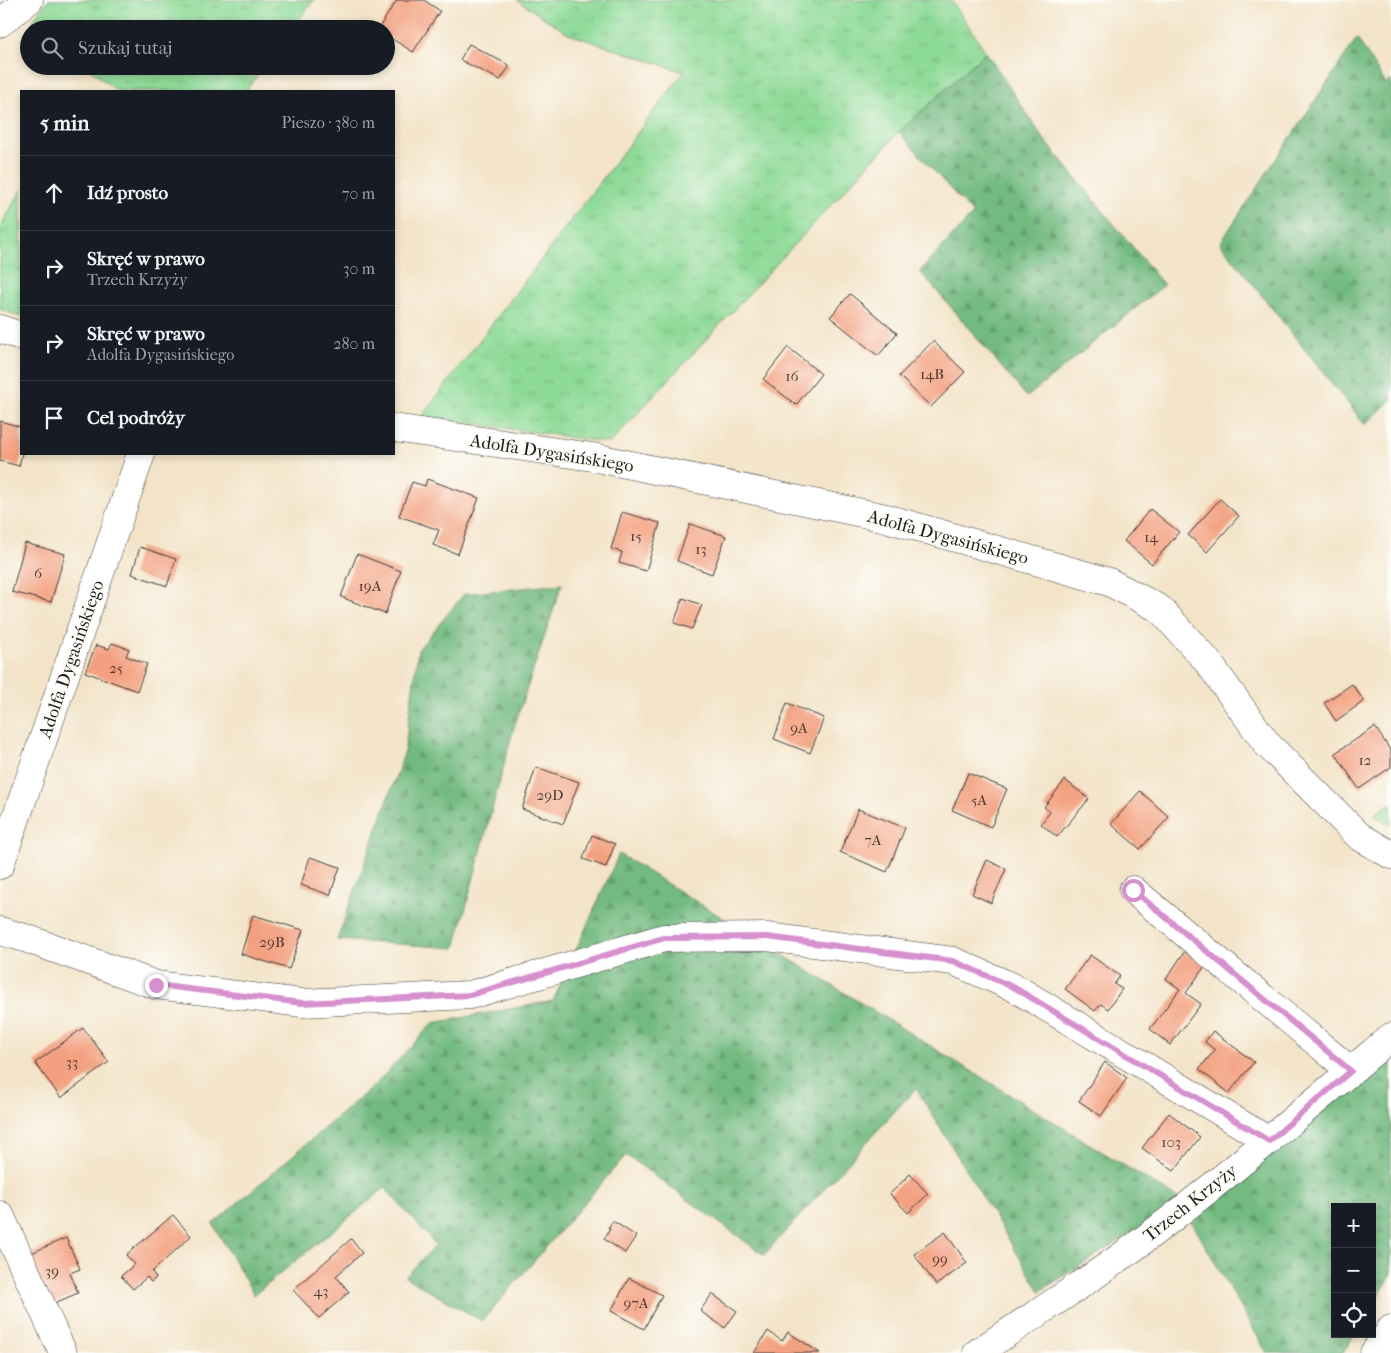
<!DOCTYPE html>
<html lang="pl">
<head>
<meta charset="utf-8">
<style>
	body { margin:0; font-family:"IM FELL French Canon",serif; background:#20242c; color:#f1f3f6 }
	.controls { position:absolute; right:15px; bottom:15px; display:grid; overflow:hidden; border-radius:0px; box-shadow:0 2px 8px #0003 }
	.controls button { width:45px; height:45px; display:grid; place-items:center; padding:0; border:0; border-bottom:1px solid #363941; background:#171b24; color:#f1f3f6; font:25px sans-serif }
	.stop { position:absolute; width:15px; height:15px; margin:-11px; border:4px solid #d690ce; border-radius:50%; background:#fff }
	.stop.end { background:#d690ce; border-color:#fff; box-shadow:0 1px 5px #0008 }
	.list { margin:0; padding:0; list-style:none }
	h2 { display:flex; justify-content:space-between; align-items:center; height:65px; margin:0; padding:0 20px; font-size:21px }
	h2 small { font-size:16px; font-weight:400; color:#9ea1a6 }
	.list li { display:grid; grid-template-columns:32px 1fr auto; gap:15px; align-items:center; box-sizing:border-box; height:75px; padding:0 20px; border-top:1px solid #363941 }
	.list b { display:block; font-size:19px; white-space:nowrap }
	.list p { margin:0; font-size:16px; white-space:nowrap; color:#9ea1a6 }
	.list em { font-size:16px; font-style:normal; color:#9ea1a6 }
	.icon { flex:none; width:28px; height:28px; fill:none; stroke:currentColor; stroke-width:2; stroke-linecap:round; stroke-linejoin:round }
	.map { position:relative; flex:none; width:1391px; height:1353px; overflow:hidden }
	.search { position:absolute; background:#171b24; box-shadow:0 2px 8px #0003; left:20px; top:20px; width:375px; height:55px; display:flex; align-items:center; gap:12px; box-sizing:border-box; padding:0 18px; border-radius:28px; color:#9ea1a6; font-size:19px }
	.panel { position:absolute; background:#171b24; box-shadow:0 2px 8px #0003; left:20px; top:90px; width:375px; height:365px; border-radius:0px }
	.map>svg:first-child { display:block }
</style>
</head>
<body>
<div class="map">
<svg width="1391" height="1353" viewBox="0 0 1391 1353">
	<defs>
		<pattern id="grass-tufts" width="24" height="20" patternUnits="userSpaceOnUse" patternTransform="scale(1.25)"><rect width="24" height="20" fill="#8eda97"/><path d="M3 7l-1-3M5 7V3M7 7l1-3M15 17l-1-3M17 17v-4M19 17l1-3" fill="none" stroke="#7aba82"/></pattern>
		<pattern id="forest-firs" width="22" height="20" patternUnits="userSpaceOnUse" patternTransform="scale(1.25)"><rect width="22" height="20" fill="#72ba80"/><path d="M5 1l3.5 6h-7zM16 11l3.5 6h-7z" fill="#629f6e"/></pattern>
	</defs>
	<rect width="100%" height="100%" fill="#fdfcf7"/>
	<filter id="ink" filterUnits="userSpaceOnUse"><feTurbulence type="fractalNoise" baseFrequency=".02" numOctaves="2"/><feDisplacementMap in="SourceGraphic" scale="10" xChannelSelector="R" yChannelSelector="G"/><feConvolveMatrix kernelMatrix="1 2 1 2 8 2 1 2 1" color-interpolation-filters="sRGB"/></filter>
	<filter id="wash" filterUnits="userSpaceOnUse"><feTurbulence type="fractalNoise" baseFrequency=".0096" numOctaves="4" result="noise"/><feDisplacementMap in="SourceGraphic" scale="20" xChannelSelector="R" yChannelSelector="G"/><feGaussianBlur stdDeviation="1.12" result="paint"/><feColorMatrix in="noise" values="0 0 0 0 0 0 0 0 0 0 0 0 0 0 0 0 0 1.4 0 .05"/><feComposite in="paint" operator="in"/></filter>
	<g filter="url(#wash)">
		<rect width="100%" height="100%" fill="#f3e4c9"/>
		<!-- grass -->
		<path fill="url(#grass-tufts)" stroke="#557b5a" d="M48 0H314L292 29H41L32 22Z
			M517 0H951L986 52 899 132 610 443 422 416 684 72 569 34Z
			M86 66H264L246 91H117Z
			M21 190V317L0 309V228Z
			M1391 803V825L1374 815Z"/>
		<!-- forest -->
		<path fill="url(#forest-firs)" stroke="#476b4e" d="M1357 38 1386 84 1391 80V400L1365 425 1220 243Z
			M986 52 1043 138 1164 285 1027 397 920 271 973 214 899 132Z
			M562 584 514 727 455 948 337 940 404 754 418 650 464 594Z
			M619 854 1182 1201 1040 1291 916 1088 764 1255 626 1155 482 1321 405 1277 436 1245 385 1188 254 1295 213 1224 376 1084 433 1023 553 1001Z
			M1391 1056V1276L1372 1306V1207H1335V1334H1355L1343 1353H1267L1190 1219 1239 1176Z"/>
		<g id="blocks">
			<!-- building -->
			<path fill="#f3a080" d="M397 0H424L440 11 413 52 386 35V29H378Z
				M469 44 510 66 500 80 460 60Z
				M850 294 897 333 878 356 830 317Z
				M933 341 965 372 931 407 899 376Z
				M788 347 821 374 796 405 763 379Z
				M0 421 21 427 22 454 19 466 0 461Z
				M427 479 479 498 458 554 433 545 439 530 399 516 412 482 425 486Z
				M1220 499 1239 516 1207 552 1188 535Z
				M1150 509 1179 532 1152 564 1124 541Z
				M622 512 660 523 646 571 619 563 622 552 611 549Z
				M690 524 726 536 712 574 677 561Z
				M25 543 65 554 51 602 12 592Z
				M140 547 176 559 167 586 132 574Z
				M357 554 401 571 385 614 341 597Z
				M683 598 702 605 692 629 674 623Z
				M112 643 129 649 126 656 147 664 137 691 85 672 96 645 109 649Z
				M1352 684 1364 701 1336 721 1324 703Z
				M787 703 824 718 810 753 774 739Z
				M1375 727 1391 751V767L1359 789 1335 753Z
				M536 767 579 782 563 824 522 809Z
				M968 773 1007 789 991 827 952 810Z
				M1065 780 1089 799 1057 837 1041 824 1050 812 1044 807Z
				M1140 791 1169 817 1140 849 1111 824Z
				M858 809 905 828 887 872 840 852Z
				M592 835 615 844 606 867 583 859Z
				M310 857 340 867 330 895 301 885Z
				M987 860 1006 869 991 903 972 894Z
				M253 915 303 930 289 969 241 954Z
				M1185 951 1205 966 1186 993 1201 1004 1170 1045 1150 1029 1180 989 1166 979Z
				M1090 955 1120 976 1114 984 1122 989 1108 1009 1101 1004 1095 1011 1065 989Z
				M83 1028 109 1062 61 1098 35 1063Z
				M1213 1031 1254 1062 1229 1093 1199 1069 1215 1050 1205 1042Z
				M1105 1062 1127 1078 1101 1116 1079 1101Z
				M1169 1113 1200 1137 1174 1171 1142 1148Z
				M910 1174 928 1194 908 1213 890 1194Z
				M173 1215 191 1236 152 1272 156 1278 151 1282 147 1277 133 1289 121 1276 135 1264 126 1255Z
				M613 1221 636 1236 625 1253 604 1239 610 1229 608 1228Z
				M945 1232 967 1263 936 1285 914 1254Z
				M66 1238 80 1269 70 1273 78 1293 45 1307 22 1257Z
				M351 1239 362 1253 336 1276 349 1292 319 1318 293 1290Z
				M629 1278 662 1295 644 1329 611 1311Z
				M712 1294 737 1311 725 1328 700 1311Z
				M768 1331 782 1341 788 1332 820 1353H754Z"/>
		</g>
	</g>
	<g filter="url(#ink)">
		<use href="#blocks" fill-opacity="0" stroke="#3c3a36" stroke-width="1"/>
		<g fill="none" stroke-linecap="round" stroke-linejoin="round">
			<defs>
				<path id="minor" d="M0 23 29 0
					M0 329 21 336
					M394 428 592 457 886 518 1109 582 1160 609 1208 662 1267 744 1359 836 1391 855
					M0 865 141 454
					M1133 890 1351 1071
					M0 931 25 938 156 985 302 1003 470 995 664 938 767 937 953 961 1015 988 1269 1141
					M0 1215 63 1353
					M977 1353C1029 1318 1083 1285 1133 1248 1222 1181 1306 1109 1391 1037
					M1374 1353 1391 1329"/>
			</defs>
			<!-- minor casing -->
			<use href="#minor" stroke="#3c3a36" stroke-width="29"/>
			<!-- minor -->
			<use href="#minor" stroke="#fff" stroke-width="28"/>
		</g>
	</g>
	<g fill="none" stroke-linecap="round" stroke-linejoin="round" filter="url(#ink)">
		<!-- route -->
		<path stroke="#d690ce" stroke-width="6" d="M156 985 302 1003 470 995 664 938 767 937 953 961 1015 988 1269 1141 1351 1071 1133 890"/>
	</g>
	<g text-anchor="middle" stroke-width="4" stroke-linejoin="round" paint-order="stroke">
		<!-- number labels -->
		<g font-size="15" fill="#523d35">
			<text x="932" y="379">14B</text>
			<text x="792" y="381">16</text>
			<text x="636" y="541">15</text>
			<text x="1151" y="542">14</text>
			<text x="701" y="554">13</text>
			<text x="38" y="578">6</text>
			<text x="370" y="591">19A</text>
			<text x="116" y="673">25</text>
			<text x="799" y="733">9A</text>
			<text x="1365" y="765">12</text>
			<text x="550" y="800">29D</text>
			<text x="979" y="805">5A</text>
			<text x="873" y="845">7A</text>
			<text x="272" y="947">29B</text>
			<text x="72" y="1067">33</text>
			<text x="1171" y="1147">103</text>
			<text x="940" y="1264">99</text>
			<text x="52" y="1276">39</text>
			<text x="321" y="1296">43</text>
			<text x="636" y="1308">97A</text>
		</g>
		<!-- street labels -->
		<g font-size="18" fill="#1c1c1c" stroke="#fdfcf7">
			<text transform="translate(552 453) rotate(9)" y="6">Adolfa Dygasińskiego</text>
			<text transform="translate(948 537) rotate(15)" y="6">Adolfa Dygasińskiego</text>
			<text transform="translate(71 659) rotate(-71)" y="6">Adolfa Dygasińskiego</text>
			<text transform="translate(1190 1203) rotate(-38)" y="6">Trzech Krzyży</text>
		</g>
	</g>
</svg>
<div class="controls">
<button>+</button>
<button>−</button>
<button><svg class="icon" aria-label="locate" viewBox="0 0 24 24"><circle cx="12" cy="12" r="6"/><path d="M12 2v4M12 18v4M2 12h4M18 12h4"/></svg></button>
</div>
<div class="stop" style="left:1133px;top:890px"></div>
<div class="stop end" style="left:156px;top:985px"></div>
<div class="search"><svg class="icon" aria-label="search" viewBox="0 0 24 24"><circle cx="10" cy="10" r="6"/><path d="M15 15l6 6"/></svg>Szukaj tutaj</div>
<section class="panel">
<h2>5 min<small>Pieszo · 380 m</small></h2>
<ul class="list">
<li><svg class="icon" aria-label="ahead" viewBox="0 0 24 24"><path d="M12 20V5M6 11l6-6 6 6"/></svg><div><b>Idź prosto</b></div><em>70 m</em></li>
<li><svg class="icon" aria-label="right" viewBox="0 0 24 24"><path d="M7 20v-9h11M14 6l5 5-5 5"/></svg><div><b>Skręć w prawo</b><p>Trzech Krzyży</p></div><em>30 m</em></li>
<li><svg class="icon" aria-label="right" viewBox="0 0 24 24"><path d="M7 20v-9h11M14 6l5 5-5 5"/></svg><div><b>Skręć w prawo</b><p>Adolfa Dygasińskiego</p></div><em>280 m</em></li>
<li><svg class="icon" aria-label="arrive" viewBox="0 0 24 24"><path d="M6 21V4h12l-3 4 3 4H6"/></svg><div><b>Cel podróży</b></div></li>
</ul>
</section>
</div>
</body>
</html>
